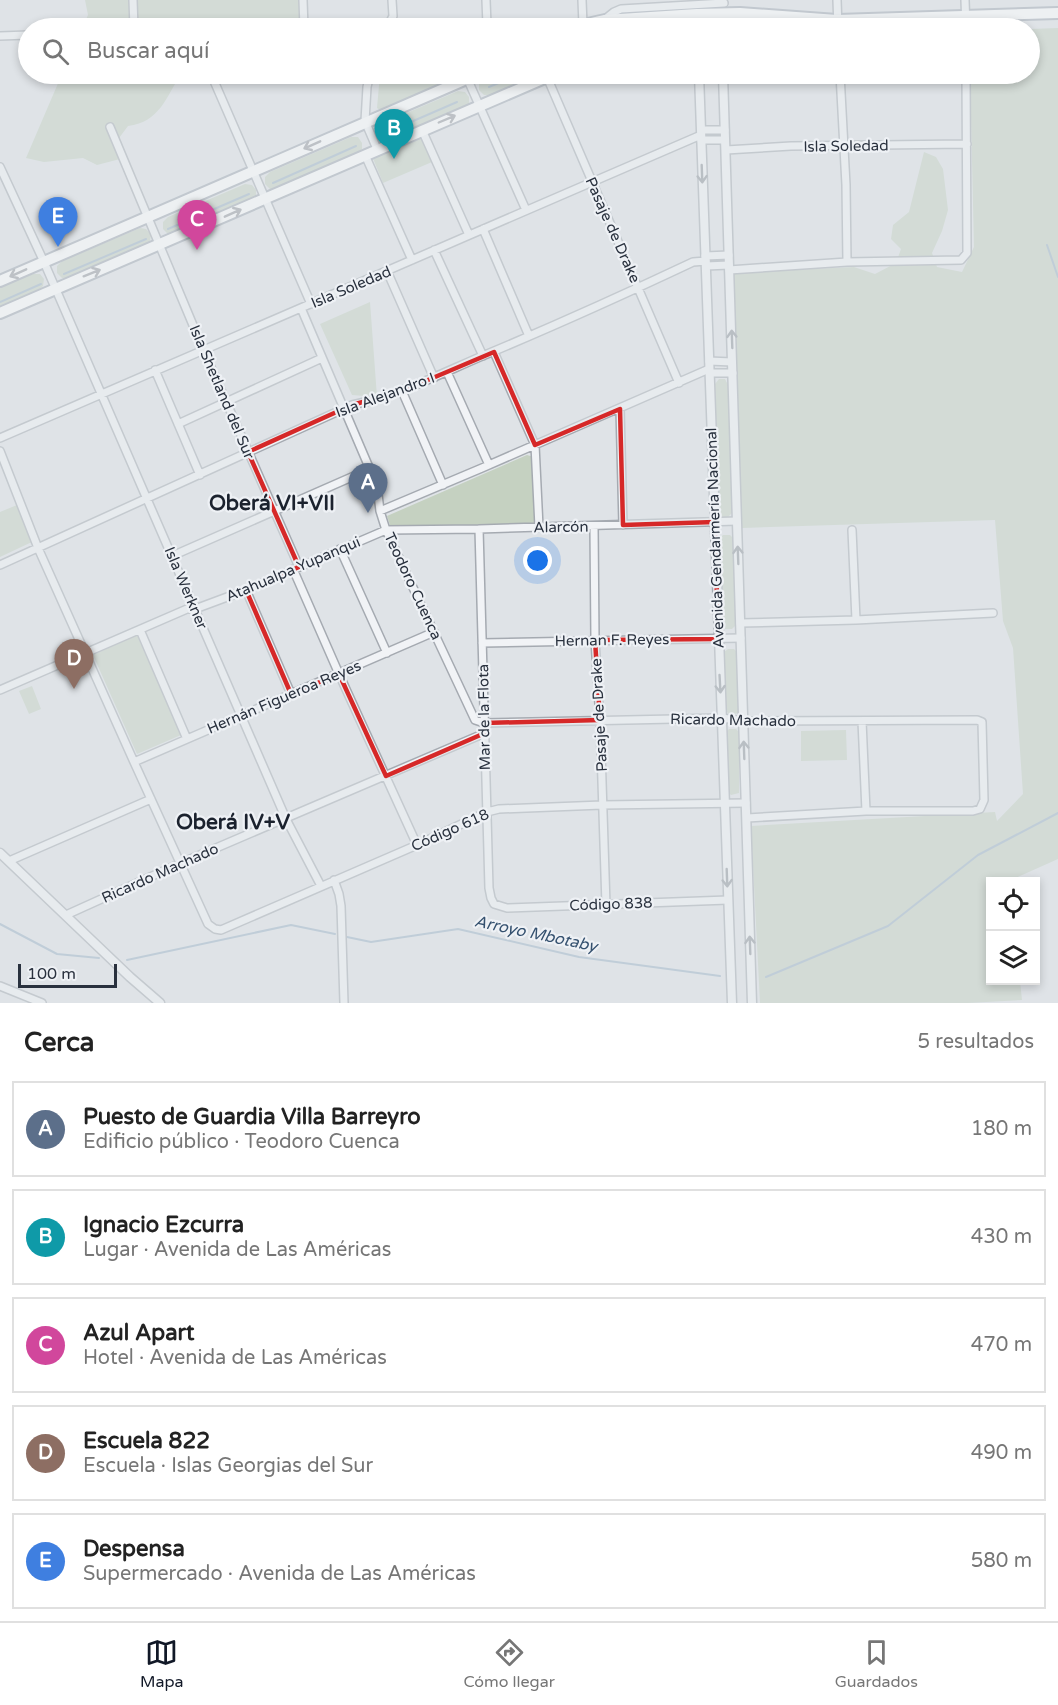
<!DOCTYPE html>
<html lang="es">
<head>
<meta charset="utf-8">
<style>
	body { margin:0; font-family:"Varela Round",sans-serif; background:#f6f6f6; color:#222 }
	.controls { position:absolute; right:18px; bottom:18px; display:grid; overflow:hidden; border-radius:0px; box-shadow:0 3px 9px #0003 }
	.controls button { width:54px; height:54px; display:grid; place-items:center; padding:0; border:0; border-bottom:2px solid #e0e0e0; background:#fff; color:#222; font:30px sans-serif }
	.scale { position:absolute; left:18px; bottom:15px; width:99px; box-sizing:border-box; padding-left:6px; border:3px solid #29313e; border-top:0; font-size:16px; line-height:21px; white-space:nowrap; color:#29313e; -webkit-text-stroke:4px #eef1f5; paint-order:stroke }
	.you { position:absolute; left:538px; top:561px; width:21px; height:21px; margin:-15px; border:4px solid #fff; border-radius:50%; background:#1a73e8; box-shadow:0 0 0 9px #1a73e833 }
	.badge { display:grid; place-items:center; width:39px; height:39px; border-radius:50%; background:#111827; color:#fff; font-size:20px; font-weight:700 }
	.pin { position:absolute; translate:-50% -50px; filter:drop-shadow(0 2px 3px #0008) }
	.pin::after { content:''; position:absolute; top:32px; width:21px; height:18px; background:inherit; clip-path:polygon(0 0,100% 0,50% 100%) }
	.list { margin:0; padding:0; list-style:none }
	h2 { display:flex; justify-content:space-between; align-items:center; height:78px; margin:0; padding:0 24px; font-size:26px }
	h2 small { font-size:20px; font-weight:400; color:#767676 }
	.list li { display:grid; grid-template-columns:39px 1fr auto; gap:18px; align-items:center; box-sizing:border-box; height:96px; margin:0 12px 12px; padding:0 12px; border:2px solid #e0e0e0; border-radius:0px }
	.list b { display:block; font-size:22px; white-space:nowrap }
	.list p { margin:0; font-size:20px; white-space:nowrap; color:#767676 }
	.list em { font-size:20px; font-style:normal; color:#767676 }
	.icon { flex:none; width:33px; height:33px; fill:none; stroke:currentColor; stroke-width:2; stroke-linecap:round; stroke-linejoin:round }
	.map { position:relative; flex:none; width:1058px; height:1003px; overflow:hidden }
	.search { position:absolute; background:#fff; box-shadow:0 3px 9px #0003; left:18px; right:18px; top:18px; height:66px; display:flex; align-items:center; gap:15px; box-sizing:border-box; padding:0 21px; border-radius:33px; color:#767676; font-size:22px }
	.sheet { height:618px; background:#fff }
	nav { display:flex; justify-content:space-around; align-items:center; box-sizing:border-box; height:84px; border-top:2px solid #e0e0e0; background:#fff; font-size:16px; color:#767676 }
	nav a { display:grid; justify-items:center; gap:3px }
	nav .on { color:#111827 }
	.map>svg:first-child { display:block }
</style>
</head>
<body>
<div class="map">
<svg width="1058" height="1003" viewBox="0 0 1058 1003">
	<rect width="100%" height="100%" fill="#dfe3e7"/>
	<!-- green -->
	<path fill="#c5d1c1" d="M85 0H299L301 28H82L88 15Z
		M686 20 689 26 667 28 622 27 638 23Z
		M1058 28V859L1009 881 990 882V981H1020L1022 1000 968 1003H760L751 826 995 812 997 821 1023 794 1013 648 1003 621 995 520 742 528 728 273 854 267 875 274 896 263 901 249 891 239 893 225 909 212 924 152 936 157 943 169 948 210 942 231 932 253 937 267 962 272 974 247 970 74H1030V29Z
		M62 74H181C166 97 160 122 128 126L119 138 120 159 97 165 83 158 44 162 26 158Z
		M380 74H467L380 110 377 108Z
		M496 74H543L491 95H484L479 90V83L484 78Z
		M458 91 465 92 469 97V104L463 109 387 141H380L375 136 376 129 381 124Z
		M420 135 432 162 383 183 372 156Z
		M351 137H358L362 143V149L356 154 277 189H270L265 184V177L270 172Z
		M245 184 252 185 256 190V197L175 234H168L163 229V222L168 217Z
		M140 228 146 229 151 234 150 241 145 245 69 278H62L57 273V266L62 261Z
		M33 274H40L44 279 43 286 38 291 0 307V287Z
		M370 302 377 397 352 395 320 324Z
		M719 379H725L728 385 732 513 728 517H722L719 513 715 384Z
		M527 455 534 457 536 523 391 528 387 516Z
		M17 505 34 541 0 557V512Z
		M723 535H730L733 538 736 625 732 629H725L722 625 720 538Z
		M137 635 181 735 137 754 93 655Z
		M728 649H734L737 652 738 713 730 715 726 711 724 652Z
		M32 686 41 709 29 714 19 691Z
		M729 729H736L739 732V793L731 795 727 791 726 732Z
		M846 730 847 760 801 761V731Z"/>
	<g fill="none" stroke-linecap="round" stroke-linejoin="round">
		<!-- stream -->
		<path stroke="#9cb2c6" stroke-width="2" d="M489 87 520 74
			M381 135 457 102
			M273 183 356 146
			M168 229 249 194
			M1047 245 1058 277
			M64 274 146 239
			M0 302 41 284
			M0 924 57 954 99 958
			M347 937 371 942 458 929 579 957 720 976
			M127 960 291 925 335 934
			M766 977 888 926 978 855 1058 813"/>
		<defs>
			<path id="minor" d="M133 0 134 28
				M303 0 304 28
				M486 0 487 25
				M582 0 583 25
				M837 0 838 28
				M965 0 966 28
				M604 20 614 12 621 9 724 3
				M590 26 608 28
				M375 28 579 25
				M387 28 393 16 392 0
				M0 36 28 35
				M211 74 311 304
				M370 74 367 87 365 121 377 149
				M547 77 679 383
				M467 78 526 210
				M110 127 203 349 299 567
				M422 130 469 235
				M701 130H725
				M701 140H725
				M726 150 791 146 967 144
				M365 155 412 260
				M0 167 44 262 286 819 321 886
				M483 229 529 336
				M434 250 483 356
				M705 256 729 255
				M847 262 961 260 967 253 966 74
				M706 266 729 265
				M729 270 847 262 846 185 840 74
				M387 271 434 378
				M301 308 377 486 380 511 386 530 475 720 484 723 722 718 744 721 977 720 982 722 984 800 980 809 973 811H866L747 818
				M494 352 535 445 539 527
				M709 361 732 362
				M155 370 200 475
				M447 372 489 465
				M710 373H733
				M402 391 443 485
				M620 409 623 525
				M178 424 322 358
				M0 438 701 135
				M0 451 38 548 134 762 208 924 215 929 221 930 417 845 487 812 499 809 602 805 746 803
				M380 511 482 468 709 369
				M594 526 595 640 600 720 606 905
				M479 529 489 888 491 898 494 904 507 908 728 900
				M852 530 856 620
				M340 549 387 653
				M172 556 370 469
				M0 565 352 405C399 395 436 376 480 357 552 327 623 295 693 262L706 261
				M293 569 339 674 417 845
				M246 590 291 694
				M740 623 856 620 993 613
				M140 630 187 739
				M482 643 741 638
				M0 690 187 609H195L246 590 386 530 479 529 737 521
				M862 721 866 811
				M134 762 434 632
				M9 861 151 799
				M334 880 339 894 341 906 344 1003
				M66 915 181 863 485 733
				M0 986 42 1003"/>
			<path id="tertiary" d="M721 13 722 28
				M697 14V28
				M699 74 732 1003
				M723 74 752 1003
				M0 853 130 977 160 1003"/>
			<path id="primary" d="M576 28 583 25 605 20 697 14 740 13 837 20 1058 13
				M735 28 794 22
				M0 281 478 74
				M0 313 554 74"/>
		</defs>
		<!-- minor casing -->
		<use href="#minor" stroke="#a5aab1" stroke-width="10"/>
		<!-- tertiary casing -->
		<use href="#tertiary" stroke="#a5aab1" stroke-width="11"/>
		<!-- primary casing -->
		<use href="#primary" stroke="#9fa7b2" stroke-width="14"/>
		<!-- minor -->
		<use href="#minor" stroke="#f1f3f6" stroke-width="7"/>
		<!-- tertiary -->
		<use href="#tertiary" stroke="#f1f3f6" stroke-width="8"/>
		<!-- primary -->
		<use href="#primary" stroke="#fff" stroke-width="10"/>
	</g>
	<!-- one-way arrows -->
	<defs><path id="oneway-shaft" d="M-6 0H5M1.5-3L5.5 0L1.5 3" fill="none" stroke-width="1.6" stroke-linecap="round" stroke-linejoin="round" transform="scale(1.5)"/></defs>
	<g stroke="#94989e">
		<use href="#oneway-shaft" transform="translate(447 119) rotate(-23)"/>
		<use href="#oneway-shaft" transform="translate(312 145) rotate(156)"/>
		<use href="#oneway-shaft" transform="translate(233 213) rotate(-24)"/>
		<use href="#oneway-shaft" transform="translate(18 273) rotate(156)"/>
		<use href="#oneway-shaft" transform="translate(92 273) rotate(-22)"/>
	</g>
	<g stroke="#8d929a">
		<use href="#oneway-shaft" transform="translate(702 174) rotate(88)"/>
		<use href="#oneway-shaft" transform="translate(732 339) rotate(-92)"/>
		<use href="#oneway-shaft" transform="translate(738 555) rotate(-92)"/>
		<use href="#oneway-shaft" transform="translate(720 684) rotate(87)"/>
		<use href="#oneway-shaft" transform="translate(744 750) rotate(-92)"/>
		<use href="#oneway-shaft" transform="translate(727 878) rotate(88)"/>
		<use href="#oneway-shaft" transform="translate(750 945) rotate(-92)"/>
	</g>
	<!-- marked area -->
	<path d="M0 0H1058V1003H0ZM494 352 535 445 620 409 623 525 715 522 718 639 595 640 600 720 484 723 485 733 386 776 339 674 291 694 246 590 299 567 248 452 352 405 402 391Z" fill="#dfe3e7" fill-opacity=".55" fill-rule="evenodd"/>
	<path fill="none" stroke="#d62828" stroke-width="4.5" stroke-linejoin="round" d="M494 352 535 445 620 409 623 525 715 522 718 639 595 640 600 720 484 723 485 733 386 776 339 674 291 694 246 590 299 567 248 452 352 405 402 391Z"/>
	<g text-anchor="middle" stroke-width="4.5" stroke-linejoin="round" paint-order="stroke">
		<!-- street labels -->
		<g font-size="15" fill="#29313e" stroke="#eef1f5">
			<text transform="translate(846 146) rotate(-1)" y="5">Isla Soledad</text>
			<text transform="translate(613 230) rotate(66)" y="5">Pasaje de Drake</text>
			<text transform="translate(351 287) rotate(-23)" y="5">Isla Soledad</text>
			<text transform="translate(222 392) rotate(67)" y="5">Isla Shetland del Sur</text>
			<text transform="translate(385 395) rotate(-20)" y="5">Isla Alejandro I</text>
			<text transform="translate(561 527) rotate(-1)" y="5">Alarcón</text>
			<text transform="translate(715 538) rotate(-92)" y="5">Avenida Gendarmería Nacional</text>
			<text transform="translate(293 569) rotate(-23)" y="5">Atahualpa Yupanqui</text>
			<text transform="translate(413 586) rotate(65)" y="5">Teodoro Cuenca</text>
			<text transform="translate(186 588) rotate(67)" y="5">Isla Werkner</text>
			<text transform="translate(612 640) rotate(-1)" y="5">Hernan F. Reyes</text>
			<text transform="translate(284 697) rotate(-23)" y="5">Hernán Figueroa Reyes</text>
			<text transform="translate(599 715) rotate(-93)" y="5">Pasaje de Drake</text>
			<text transform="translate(484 717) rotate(-91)" y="5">Mar de la Flota</text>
			<text transform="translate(733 720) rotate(1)" y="5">Ricardo Machado</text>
			<text transform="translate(450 830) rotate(-24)" y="5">Código 618</text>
			<text transform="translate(160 873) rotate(-24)" y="5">Ricardo Machado</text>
			<text transform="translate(611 904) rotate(-2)" y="5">Código 838</text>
		</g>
		<!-- water labels -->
		<g font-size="16" font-style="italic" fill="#35516f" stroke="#eef1f5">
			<text transform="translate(536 933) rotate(12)" y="6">Arroyo Mbotaby</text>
		</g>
		<!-- district labels -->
		<g font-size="21" font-weight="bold" fill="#1b222e" stroke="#eef1f5">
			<text x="272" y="510">Oberá VI+VII</text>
			<text x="233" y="829">Oberá IV+V</text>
		</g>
	</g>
</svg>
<div class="controls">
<button><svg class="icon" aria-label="locate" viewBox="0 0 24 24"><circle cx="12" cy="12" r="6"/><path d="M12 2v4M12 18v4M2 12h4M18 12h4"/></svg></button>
<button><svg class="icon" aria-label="layers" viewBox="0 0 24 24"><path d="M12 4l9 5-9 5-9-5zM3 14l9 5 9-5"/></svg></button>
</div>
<div class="scale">100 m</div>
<div class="you"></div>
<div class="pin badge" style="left:368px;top:513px;background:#5c6f8a">A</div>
<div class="pin badge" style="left:394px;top:159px;background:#0f9aa8">B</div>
<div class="pin badge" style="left:197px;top:250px;background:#d1479c">C</div>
<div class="pin badge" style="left:74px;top:689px;background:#8d6e63">D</div>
<div class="pin badge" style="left:58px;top:247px;background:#3f7fe0">E</div>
<div class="search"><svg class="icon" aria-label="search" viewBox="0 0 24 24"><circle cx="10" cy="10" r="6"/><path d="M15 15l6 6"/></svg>Buscar aquí</div>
</div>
<section class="sheet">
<h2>Cerca<small>5 resultados</small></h2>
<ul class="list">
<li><span class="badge" style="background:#5c6f8a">A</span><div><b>Puesto de Guardia Villa Barreyro</b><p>Edificio público · Teodoro Cuenca</p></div><em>180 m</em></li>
<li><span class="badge" style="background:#0f9aa8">B</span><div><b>Ignacio Ezcurra</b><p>Lugar · Avenida de Las Américas</p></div><em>430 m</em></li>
<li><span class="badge" style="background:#d1479c">C</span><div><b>Azul Apart</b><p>Hotel · Avenida de Las Américas</p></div><em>470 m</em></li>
<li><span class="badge" style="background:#8d6e63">D</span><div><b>Escuela 822</b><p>Escuela · Islas Georgias del Sur</p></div><em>490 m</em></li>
<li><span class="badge" style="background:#3f7fe0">E</span><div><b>Despensa</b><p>Supermercado · Avenida de Las Américas</p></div><em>580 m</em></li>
</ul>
</section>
<nav>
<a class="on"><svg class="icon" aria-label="map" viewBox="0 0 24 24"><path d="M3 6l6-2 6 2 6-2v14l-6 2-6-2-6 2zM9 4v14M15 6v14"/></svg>Mapa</a>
<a><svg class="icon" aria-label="directions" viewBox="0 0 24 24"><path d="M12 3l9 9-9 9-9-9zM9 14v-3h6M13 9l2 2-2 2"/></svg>Cómo llegar</a>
<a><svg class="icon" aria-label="saved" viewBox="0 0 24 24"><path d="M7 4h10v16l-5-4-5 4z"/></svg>Guardados</a>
</nav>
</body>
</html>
